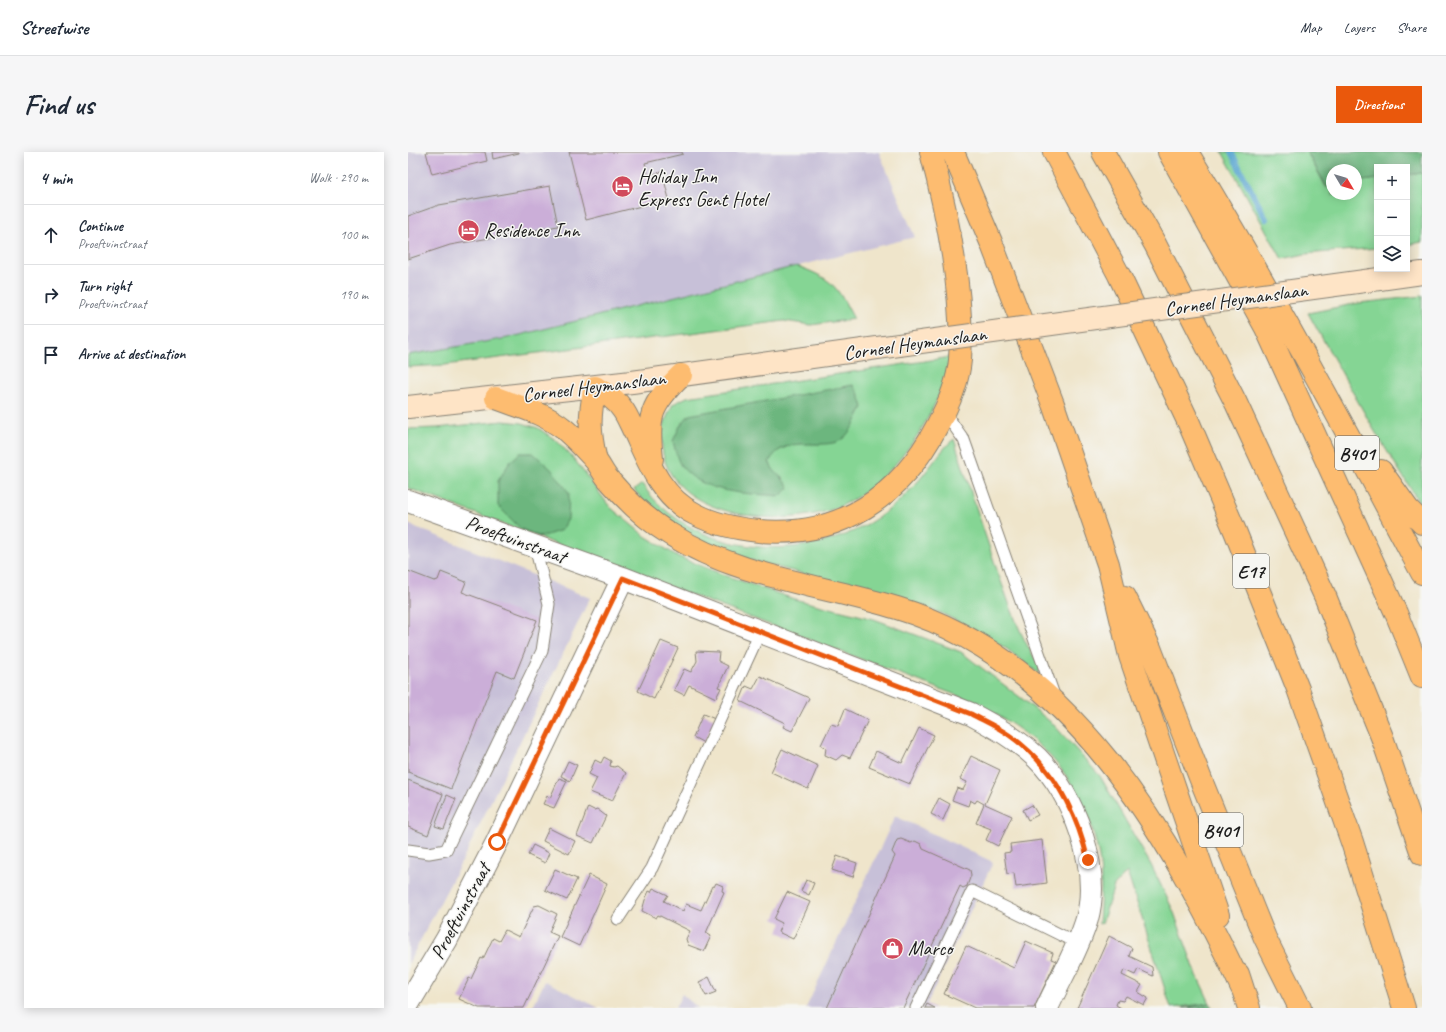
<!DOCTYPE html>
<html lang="en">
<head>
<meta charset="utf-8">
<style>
	body { margin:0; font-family:Caveat,sans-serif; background:#f6f6f7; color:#1f2937 }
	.controls { position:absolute; right:12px; top:12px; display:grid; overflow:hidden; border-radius:0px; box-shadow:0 2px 10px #0003 }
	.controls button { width:36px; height:36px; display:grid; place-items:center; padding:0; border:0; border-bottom:1px solid #e0e1e3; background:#fff; color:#1f2937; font:20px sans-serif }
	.compass { position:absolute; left:918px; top:12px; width:36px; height:36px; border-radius:50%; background:#fff; box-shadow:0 2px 10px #0003; rotate:128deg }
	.stop { position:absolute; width:12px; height:12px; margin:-9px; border:3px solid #ea580c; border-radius:50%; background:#fff }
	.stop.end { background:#ea580c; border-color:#fff; box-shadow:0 1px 4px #0008 }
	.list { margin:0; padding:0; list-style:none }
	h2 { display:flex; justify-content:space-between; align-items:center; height:52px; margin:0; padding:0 16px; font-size:17px }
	h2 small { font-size:13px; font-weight:400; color:#747a83 }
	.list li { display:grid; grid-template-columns:26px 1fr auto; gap:12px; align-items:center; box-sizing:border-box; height:60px; padding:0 16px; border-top:1px solid #e0e1e3 }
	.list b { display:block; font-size:15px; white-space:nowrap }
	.list p { margin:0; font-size:13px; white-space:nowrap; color:#747a83 }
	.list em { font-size:13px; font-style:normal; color:#747a83 }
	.icon { flex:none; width:22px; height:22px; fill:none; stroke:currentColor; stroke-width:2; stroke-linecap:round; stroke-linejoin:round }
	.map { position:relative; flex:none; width:1014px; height:856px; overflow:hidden; border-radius:0px }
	header { display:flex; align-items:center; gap:24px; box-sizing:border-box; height:56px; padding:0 20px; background:#fff; border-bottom:1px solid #e0e1e3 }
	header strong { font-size:19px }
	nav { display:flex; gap:22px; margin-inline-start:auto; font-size:14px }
	.intro { display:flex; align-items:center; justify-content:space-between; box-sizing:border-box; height:96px; padding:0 24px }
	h1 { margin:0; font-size:28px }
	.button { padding:10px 18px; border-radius:0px; background:#ea580c; color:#fff; font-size:14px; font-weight:700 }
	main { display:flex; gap:24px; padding:0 24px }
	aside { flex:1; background:#fff; border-radius:0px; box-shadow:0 2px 10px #0003 }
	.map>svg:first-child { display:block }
</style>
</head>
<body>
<header>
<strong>Streetwise</strong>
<nav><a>Map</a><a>Layers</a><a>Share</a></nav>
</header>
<div class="intro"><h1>Find us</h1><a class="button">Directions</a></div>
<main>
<aside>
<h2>4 min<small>Walk · 290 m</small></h2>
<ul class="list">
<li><svg class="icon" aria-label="ahead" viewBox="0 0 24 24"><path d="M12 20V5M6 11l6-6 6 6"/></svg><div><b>Continue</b><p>Proeftuinstraat</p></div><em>100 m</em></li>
<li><svg class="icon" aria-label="right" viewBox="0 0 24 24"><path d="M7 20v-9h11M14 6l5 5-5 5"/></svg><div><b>Turn right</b><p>Proeftuinstraat</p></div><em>190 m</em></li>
<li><svg class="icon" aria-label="arrive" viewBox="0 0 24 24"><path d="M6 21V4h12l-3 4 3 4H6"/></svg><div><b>Arrive at destination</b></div></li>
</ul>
</aside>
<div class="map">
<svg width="1014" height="856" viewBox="0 0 1014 856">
	<rect width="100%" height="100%" fill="#f6f6f2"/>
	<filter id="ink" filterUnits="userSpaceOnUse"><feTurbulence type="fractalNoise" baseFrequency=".025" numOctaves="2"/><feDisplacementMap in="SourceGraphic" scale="8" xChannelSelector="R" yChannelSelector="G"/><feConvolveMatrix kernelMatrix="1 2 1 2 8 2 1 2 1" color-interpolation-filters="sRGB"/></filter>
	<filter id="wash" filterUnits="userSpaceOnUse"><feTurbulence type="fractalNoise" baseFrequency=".012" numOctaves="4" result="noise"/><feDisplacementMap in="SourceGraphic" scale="16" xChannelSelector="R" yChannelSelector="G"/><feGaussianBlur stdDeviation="0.9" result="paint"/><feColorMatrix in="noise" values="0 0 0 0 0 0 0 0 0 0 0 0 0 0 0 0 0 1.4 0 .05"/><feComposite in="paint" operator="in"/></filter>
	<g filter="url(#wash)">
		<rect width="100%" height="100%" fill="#efe5cb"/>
		<!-- industrial -->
		<path fill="#c7c0d8" d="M0 0H471L507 85 100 186 0 203Z
			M0 372 182 446 54 709 0 812Z
			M487 664 585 710 517 856H398Z
			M137 829 191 856H124Z
			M274 842 290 856H267Z"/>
		<!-- green -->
		<path fill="#85d594" stroke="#507858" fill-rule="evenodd" d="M814 0H899L918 35 924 34V42H948V30L969 27V96L897 102 874 107Z
			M1014 21V90L999 93V23Z
			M389 114C425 127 428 133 446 167L403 173 376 169 37 213 0 215V203L100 186Z
			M1014 144V355L966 278 900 161 951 151Z
			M543 205C531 262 487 329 433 354 377 379 248 367 254 283 255 272 260 262 265 252L279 245ZM455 255 441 280 383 293 367 300 361 309 366 321 376 327 293 330 273 314 265 289Z
			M95 269 114 271 130 276 149 289 166 307 202 355 237 384 271 405 316 423 386 447 466 467 553 500 617 549 645 572 692 624 743 713 765 758 788 821 802 851 763 856 719 720 706 734 694 771 691 772C692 750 695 727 691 705 676 622 624 574 548 543L0 336V277L29 276Z
			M546 287C560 332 575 376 590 421 602 453 612 487 633 515L630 521 599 497 565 477 533 461 482 444 334 406 297 391 248 363 226 338 234 332C285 407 405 414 475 362 492 350 508 333 520 317 529 306 535 296 546 287Z"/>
		<!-- forest -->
		<path fill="#6cb67e" stroke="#44694d" d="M899 0H1014V21L999 23V15H969V27L948 30V18H924V34L919 35Z
			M445 233 450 240 455 255C449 266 442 285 429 290 405 297 377 282 361 310 367 323 374 324 381 336L372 344C339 341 298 343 274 315 269 309 267 296 265 289L272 274 281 263Z
			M112 301H125L144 318 161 341 160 367 154 378 133 385 113 377 90 354V329L102 310Z
			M802 851 804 856H775Z"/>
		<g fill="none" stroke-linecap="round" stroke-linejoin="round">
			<!-- stream -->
			<path stroke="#57a4d0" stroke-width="6" d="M823 0 858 67"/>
		</g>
		<g id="blocks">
			<!-- building -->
			<path fill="#cbaed8" d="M18 0H77L79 9 24 22Z
				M84 0H111V1L85 7Z
				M161 0H274L275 2 237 11 240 23 254 20 261 47 178 68Z
				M142 34 150 74 42 93 0 107V64L31 53Z
				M0 419 26 429 30 428 33 420 58 430 54 440 129 468 106 526 89 519 43 637 0 620Z
				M253 489 270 496 246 547 230 539Z
				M288 499 311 500 310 509 320 514 310 535 313 536 308 546 281 533 276 543 266 538 276 517 283 520 289 509Z
				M352 524 401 546 384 579 375 575 377 571 332 549 338 534 345 537Z
				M437 557 460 568 442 606 434 603 428 608 417 603 418 596 413 593 423 572 430 574Z
				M295 562 307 567 296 591 285 585Z
				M511 576 526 583 502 632 461 615 468 599 494 611Z
				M374 597 410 614 400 637 363 620Z
				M563 604 592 618 577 652 604 664 590 694 578 688 583 677 568 671 576 652 569 648 567 651 562 648 560 654 544 648 549 636 555 638 559 630 552 627Z
				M196 605 203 609 202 614 206 615 209 614 218 621 204 649 182 640 189 626 181 622 187 608 193 611Z
				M160 609 169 613 162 629 153 624Z
				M151 626 159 629 146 656 135 652 139 644 142 646Z
				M0 628 35 642 20 683 0 675Z
				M39 643 48 647 36 677 27 674Z
				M531 646 542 652 535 668 523 662Z
				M624 653 630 663 620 668 615 658Z
				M180 655 186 658 189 657 198 664 185 691 169 684Z
				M141 676 167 689 161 702 135 689Z
				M493 687 503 691 507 689 513 692 515 697 562 718 563 723 559 734 555 736 552 734 495 856H419L487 704 484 700 489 688Z
				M634 688 639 731 608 735 606 721 599 722 596 701 603 700 602 692Z
				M125 693 141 701 137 711 120 703Z
				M429 704 449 711 445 725 424 718Z
				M147 717 169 727 159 748 137 738Z
				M181 723 199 732 171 794 152 785Z
				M398 728 406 731 401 743 393 739Z
				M308 731 315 734 314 739 316 740 298 781 303 784 296 799 280 793 278 787 282 779 250 763 248 766 234 759 237 748 241 739 243 740 245 736 260 743 256 749 275 759 278 752 293 758 304 734 306 735Z
				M379 740 402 750 385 787 370 780 374 771 366 767Z
				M131 753 149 762 141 780 150 784 116 856H71L51 847 61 826 63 827 73 806 75 807 85 786 91 789 97 778 111 785 126 754Z
				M701 784 724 796 721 804 744 815 745 824 730 817 727 823 716 818 714 823 734 833 730 840 740 846 736 853 718 844 715 849 710 848 708 853 713 856H669Z
				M618 789 645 801 643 807 648 809 626 856H567L536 842 558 794 606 816Z
				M301 825 308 840 298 844 291 830Z
				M519 852 527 856H517Z"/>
		</g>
	</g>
	<g filter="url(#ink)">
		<use href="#blocks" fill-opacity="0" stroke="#868074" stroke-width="1"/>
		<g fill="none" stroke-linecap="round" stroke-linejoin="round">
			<defs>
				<path id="lane" d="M537 261 556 288 647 546
					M0 698 21 701 38 698 134 499 141 452 127 394
					M210 767 244 716 352 480
					M508 856 564 739 669 791"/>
				<path id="street" d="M0 349 215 426 563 562C587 575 609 587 629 606 666 642 693 716 679 767 670 798 652 827 639 856
					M0 852 39 787 89 690 215 426"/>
				<path id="secondary" d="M964 128 1014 121
					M0 255 224 230 491 193"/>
				<path id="highway" d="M545 0 583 90 645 252 700 412 722 504 810 763
					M646 0 711 123 780 269 827 379 890 537 944 690 996 856
					M695 0 747 92 828 251 917 444 974 585 1014 702
					M761 0 858 176 988 461 1014 525
					M779 0C862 137 939 279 1014 421
					M88 246C112 255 136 261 156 277 167 286 178 298 188 309 193 315 196 323 202 329 219 349 239 368 262 382 330 425 413 433 489 456 662 508 762 683 834 836
					M244 307C239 264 242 254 273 223
					M188 309C181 279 181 265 187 235 197 241 208 247 215 258 220 265 223 274 227 281 241 312 254 346 287 362 306 372 330 377 351 379 433 386 492 345 529 274 540 254 550 231 552 208 556 145 539 61 523 0
					M973 319 1000 357 1014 371
					M717 445 742 496 795 633 857 786 892 856
					M830 822 841 856"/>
			</defs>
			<!-- lane casing -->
			<use href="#lane" stroke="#868074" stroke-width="13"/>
			<!-- street casing -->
			<use href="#street" stroke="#868074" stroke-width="24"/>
			<!-- secondary casing -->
			<use href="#secondary" stroke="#868074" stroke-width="24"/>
			<!-- highway casing -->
			<use href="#highway" stroke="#868074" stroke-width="24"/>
			<!-- lane -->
			<use href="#lane" stroke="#fff" stroke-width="11"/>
			<!-- street -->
			<use href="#street" stroke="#fff" stroke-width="22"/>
			<!-- secondary -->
			<use href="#secondary" stroke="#fee4c6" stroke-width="22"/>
			<!-- highway -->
			<use href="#highway" stroke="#fdbc70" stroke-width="22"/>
			<defs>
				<path id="secondary-bridge" d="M491 193 964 128"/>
			</defs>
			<!-- secondary-bridge casing -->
			<use href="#secondary-bridge" stroke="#868074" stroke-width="24" stroke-linecap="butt"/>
			<!-- secondary-bridge -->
			<use href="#secondary-bridge" stroke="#fee4c6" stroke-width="22"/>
		</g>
	</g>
	<g fill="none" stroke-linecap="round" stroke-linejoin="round" filter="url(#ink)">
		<!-- route -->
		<path stroke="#ea580c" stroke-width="5" d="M89 690 215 426 563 562C576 569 590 575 601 583 644 613 668 658 680 708"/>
	</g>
	<!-- icons -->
	<defs>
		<symbol id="hotel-disc" viewBox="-11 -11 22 22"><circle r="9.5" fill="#d1495b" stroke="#f6f6f2"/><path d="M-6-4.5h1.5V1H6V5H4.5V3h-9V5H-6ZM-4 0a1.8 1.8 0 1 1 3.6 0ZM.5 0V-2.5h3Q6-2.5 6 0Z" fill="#fff"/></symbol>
		<symbol id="shop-disc" viewBox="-11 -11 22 22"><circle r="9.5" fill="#d1495b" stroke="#f6f6f2"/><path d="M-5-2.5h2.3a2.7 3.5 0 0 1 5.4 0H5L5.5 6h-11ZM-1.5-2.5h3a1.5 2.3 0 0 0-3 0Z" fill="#fff"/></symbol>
	</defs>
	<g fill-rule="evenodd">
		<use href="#hotel-disc" x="202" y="22" width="25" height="25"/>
		<use href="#hotel-disc" x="48" y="66" width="25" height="25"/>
		<use href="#shop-disc" x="472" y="784" width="25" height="25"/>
	</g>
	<g text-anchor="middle" stroke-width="3" stroke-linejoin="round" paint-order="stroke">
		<!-- shield labels -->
		<g fill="#f6f6f2" stroke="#5d5d5c" stroke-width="1">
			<rect x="927" y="284" width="44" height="34" rx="3"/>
			<rect x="825" y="402" width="36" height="34" rx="3"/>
			<rect x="791" y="661" width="44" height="34" rx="3"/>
		</g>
		<g font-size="19" font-weight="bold" fill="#1c1c1c">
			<text x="949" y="308">B401</text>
			<text x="843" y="426">E17</text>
			<text x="813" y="685">B401</text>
		</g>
		<!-- poi labels -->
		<g font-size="20" fill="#1c1c1c" stroke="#f6f6f2" text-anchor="start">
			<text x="230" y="31">Holiday Inn<tspan x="230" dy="23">Express Gent Hotel</tspan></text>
			<text x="76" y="85">Residence Inn</text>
			<text x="500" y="803">Marco</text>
		</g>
		<!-- street labels -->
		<g font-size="20" fill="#1c1c1c" stroke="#f6f6f2">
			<text transform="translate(828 147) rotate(-8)" y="7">Corneel Heymanslaan</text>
			<text transform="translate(507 191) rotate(-8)" y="7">Corneel Heymanslaan</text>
			<text transform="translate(186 234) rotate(-7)" y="7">Corneel Heymanslaan</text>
			<text transform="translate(108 387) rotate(20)" y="7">Proeftuinstraat</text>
			<text transform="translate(52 759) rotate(-62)" y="7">Proeftuinstraat</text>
		</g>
	</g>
</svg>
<div class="controls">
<button>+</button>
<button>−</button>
<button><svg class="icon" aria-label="layers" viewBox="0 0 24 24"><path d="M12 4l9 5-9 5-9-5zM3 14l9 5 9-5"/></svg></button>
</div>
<svg class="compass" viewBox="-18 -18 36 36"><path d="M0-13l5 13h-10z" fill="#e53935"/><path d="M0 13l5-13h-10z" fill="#747a83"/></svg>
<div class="stop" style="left:89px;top:690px"></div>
<div class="stop end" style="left:680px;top:708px"></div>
</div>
</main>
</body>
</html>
